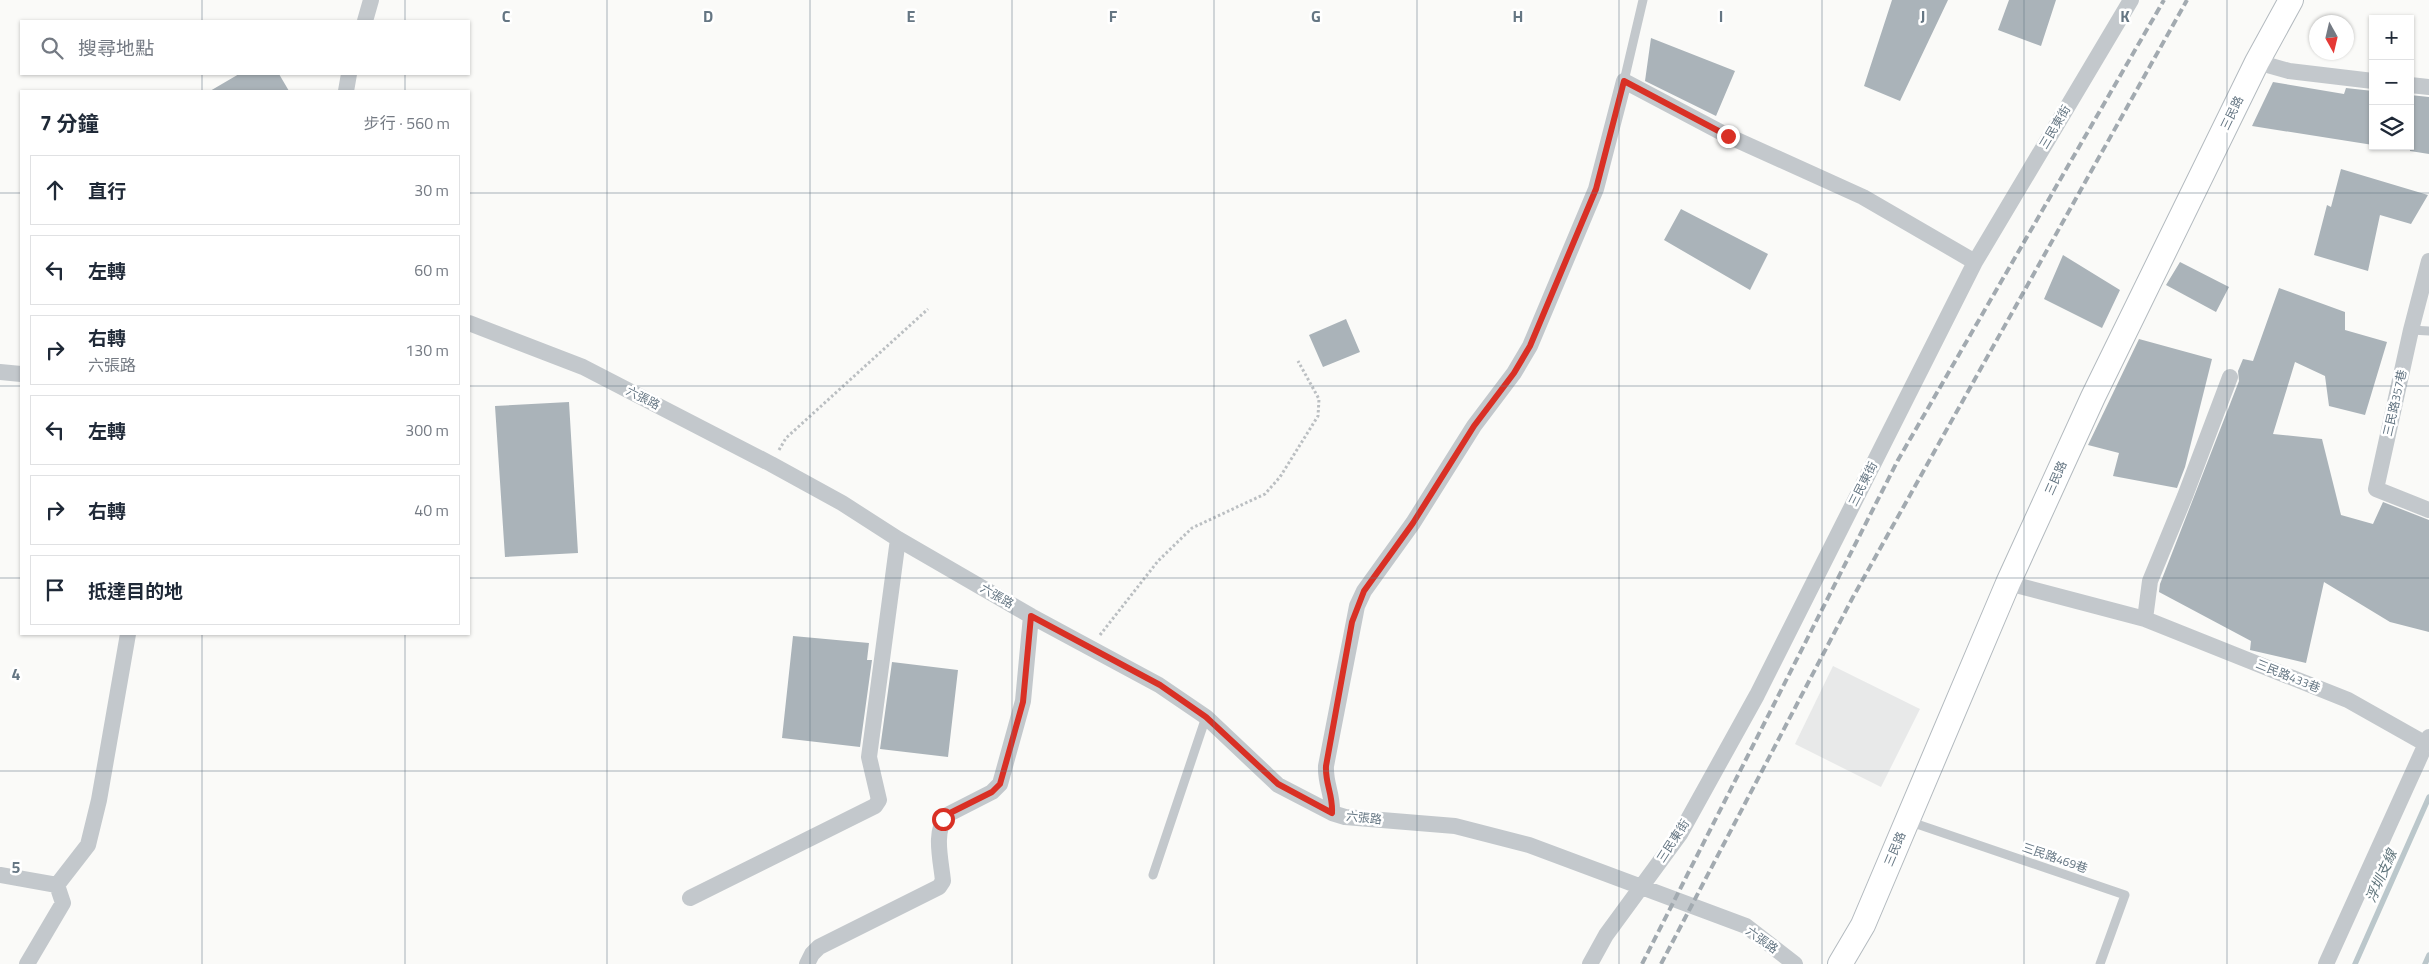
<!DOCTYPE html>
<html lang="zh-TW">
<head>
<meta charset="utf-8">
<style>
	body { margin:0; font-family:"Titillium Web","Noto Sans TC",sans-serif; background:#f2f2f3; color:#1f2937 }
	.controls { position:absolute; right:15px; top:15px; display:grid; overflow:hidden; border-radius:0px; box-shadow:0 1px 4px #0004 }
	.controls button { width:45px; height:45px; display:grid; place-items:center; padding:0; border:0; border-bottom:1px solid #e0e1e3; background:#fff; color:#1f2937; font:25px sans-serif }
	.compass { position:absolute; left:2309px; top:15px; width:45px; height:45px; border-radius:50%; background:#fff; box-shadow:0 1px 4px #0004; rotate:172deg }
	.stop { position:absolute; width:15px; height:15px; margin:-11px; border:4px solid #d93025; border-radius:50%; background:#fff }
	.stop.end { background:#d93025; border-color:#fff; box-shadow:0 1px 5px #0008 }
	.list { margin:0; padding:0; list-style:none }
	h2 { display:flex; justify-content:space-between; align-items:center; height:65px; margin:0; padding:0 20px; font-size:21px }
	h2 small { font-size:16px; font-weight:400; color:#747a83 }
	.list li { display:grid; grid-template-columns:32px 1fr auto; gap:15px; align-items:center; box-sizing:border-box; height:70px; margin:0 10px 10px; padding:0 10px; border:1px solid #e0e1e3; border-radius:0px }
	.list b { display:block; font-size:19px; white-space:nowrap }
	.list p { margin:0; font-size:16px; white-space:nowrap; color:#747a83 }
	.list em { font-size:16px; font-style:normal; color:#747a83 }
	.icon { flex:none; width:28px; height:28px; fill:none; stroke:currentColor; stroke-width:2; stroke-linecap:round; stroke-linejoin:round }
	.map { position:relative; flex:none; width:2429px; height:964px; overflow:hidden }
	.search { position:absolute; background:#fff; box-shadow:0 1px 4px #0004; left:20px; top:20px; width:450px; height:55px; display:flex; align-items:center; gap:12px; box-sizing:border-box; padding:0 18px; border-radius:0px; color:#747a83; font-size:19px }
	.panel { position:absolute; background:#fff; box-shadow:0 1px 4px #0004; left:20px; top:90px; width:450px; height:545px; border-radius:0px }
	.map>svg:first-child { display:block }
</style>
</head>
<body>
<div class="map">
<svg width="2429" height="964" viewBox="0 0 2429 964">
	<rect width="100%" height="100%" fill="#fafaf8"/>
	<!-- built -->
	<path fill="#e8e9e9" d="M1833 666 1920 709 1881 787 1795 744Z"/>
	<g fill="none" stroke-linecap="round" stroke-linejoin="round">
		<!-- stream -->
		<path stroke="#bbc7cb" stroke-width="5.5" d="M2355 964 2429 797
			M2425 964 2429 955"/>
	</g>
	<!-- building -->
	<path fill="#aab3b9" d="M1892 0H1948L1900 101 1864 86Z
		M2009 0H2056L2041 46 1998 30Z
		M1651 38 1735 71 1716 116 1645 81Z
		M239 74H279L289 91H210Z
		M2273 82 2344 94 2346 88 2373 91V145L2252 126Z
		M2410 95 2429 97V154L2410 151Z
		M2341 169 2428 195 2411 224 2380 215 2368 271 2314 255 2327 205 2331 207Z
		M1681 209 1768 254 1750 290 1664 240Z
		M2063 255 2120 290 2102 328 2044 299Z
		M2180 262 2229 287 2216 312 2166 285Z
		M2279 288 2345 312V330L2387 342 2365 415 2329 406 2325 376 2295 362 2273 434 2322 439 2341 515 2373 524 2383 502 2429 520V632L2390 622 2324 582 2306 663 2250 650 2251 641 2159 592 2160 584 2239 381 2238 371 2243 359 2253 361Z
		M1346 319 1360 352 1323 367 1309 335Z
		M2139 339 2212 359 2185 467 2177 488 2113 476 2119 453 2088 445Z
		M569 402 578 553 505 557 495 406Z
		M793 636 869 643 867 660H872L860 747 782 738Z
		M892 662 958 670 948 757 880 749Z"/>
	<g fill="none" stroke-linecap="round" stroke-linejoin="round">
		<defs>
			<path id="secondary" d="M1840 964 1863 925 2008 583 2093 397 2257 62 2291 0"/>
		</defs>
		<!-- secondary casing -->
		<use href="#secondary" stroke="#b3babf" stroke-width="26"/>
		<!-- path -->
		<path stroke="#bbbfc2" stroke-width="3" stroke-dasharray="2.5 2.5" stroke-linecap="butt" d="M779 450 786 438 928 309
			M1100 635 1158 561 1192 528 1265 494 1280 477 1318 416 1319 399 1298 361"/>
		<!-- lane -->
		<path stroke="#c3c8cc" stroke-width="9" d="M1624 81 1643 0
			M2411 330 2429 331
			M1908 821 2125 895 2100 964
			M1153 875 1206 717"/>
		<!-- street -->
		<path stroke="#c3c8cc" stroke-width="16" d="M365 21 371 0
			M2257 62 2289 71 2373 81
			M2410 85 2429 87
			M346 91 349 74
			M2429 261 2411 330 2376 489 2429 510
			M469 323 583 367 771 464 842 503 898 539 1031 616 1159 685 1206 717 1278 785 1332 813 1345 817 1455 826 1529 845 1746 926 1795 964
			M0 372 21 374
			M2008 583 2145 619 2348 700 2426 744
			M2145 619 2150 581 2185 496 2230 377
			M1332 813C1333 794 1325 784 1326 766L1357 606 1364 591 1413 523 1474 426 1514 373 1530 346 1596 189 1624 81 1728 136 1863 197 1975 262
			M0 875 57 885
			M690 898 875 806 879 800 869 757 898 539
			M27 964 63 903 57 885 88 845 99 800 128 634
			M807 964 812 954 819 947 939 887 943 881C941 860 933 832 947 815L992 792 1000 784 1023 701 1031 616
			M1590 964 1606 935 1680 834 1757 695 1975 262 2131 0
			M2326 964 2429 737"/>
		<!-- secondary -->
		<use href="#secondary" stroke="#fff" stroke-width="24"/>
		<!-- rail -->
		<path stroke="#a2aab0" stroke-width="4" stroke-dasharray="8 4" stroke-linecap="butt" d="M1642 964 1898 460 2164 0
			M1661 964 1853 597 2187 0"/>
	</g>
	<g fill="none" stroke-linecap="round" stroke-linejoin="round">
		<!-- route -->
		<path stroke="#d93025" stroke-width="6" d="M943 819 946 815 992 792 1000 784 1023 702 1031 616 1160 685 1206 717 1278 784 1332 813C1333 794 1325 784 1326 766L1352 622 1364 591 1413 523 1474 426 1514 373 1530 346 1596 189 1624 81 1728 136"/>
	</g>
	<!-- grid -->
	<path fill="none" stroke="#657683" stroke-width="1" stroke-opacity="0.55" d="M202 0V21M405 0V21M607 0V964M810 0V964M1012 0V964M1214 0V964M1417 0V964M1619 0V964M1822 0V964M2024 0V964M2227 0V964M202 74V91M405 74V91M0 193H21M469 193H2429M0 386H21M469 386H2429M0 578H21M469 578H2429M202 634V964M405 634V964M0 771H2429"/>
	<g text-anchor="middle" stroke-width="5" stroke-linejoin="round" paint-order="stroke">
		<!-- street labels -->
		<g font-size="12" fill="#657683" stroke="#fff">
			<text transform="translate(2232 113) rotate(-64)" y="4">三民路</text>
			<text transform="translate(2055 127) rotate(-59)" y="4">三民東街</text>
			<text transform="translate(643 398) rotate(27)" y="4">六張路</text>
			<text transform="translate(2395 403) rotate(-77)" y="4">三民路357巷</text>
			<text transform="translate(2056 478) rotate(-66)" y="4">三民路</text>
			<text transform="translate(1863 484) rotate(-63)" y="4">三民東街</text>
			<text transform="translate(997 596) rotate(30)" y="4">六張路</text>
			<text transform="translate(2288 676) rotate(22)" y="4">三民路433巷</text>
			<text transform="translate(1364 818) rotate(6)" y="4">六張路</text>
			<text transform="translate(1673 841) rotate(-57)" y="4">三民東街</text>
			<text transform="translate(1895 849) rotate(-67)" y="4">三民路</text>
			<text transform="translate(2055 858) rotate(19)" y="4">三民路469巷</text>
			<text transform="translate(1762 940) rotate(36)" y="4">六張路</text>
		</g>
		<!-- water labels -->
		<g font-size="14" font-style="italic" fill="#60757c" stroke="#fff">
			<text transform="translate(2381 876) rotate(-66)" y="5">浮圳支線</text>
		</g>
	</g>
	<g font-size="16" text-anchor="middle" font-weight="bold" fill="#657683" stroke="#fff" stroke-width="5" stroke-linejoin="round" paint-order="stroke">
		<text x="506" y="22">C</text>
		<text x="708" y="22">D</text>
		<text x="911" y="22">E</text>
		<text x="1113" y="22">F</text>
		<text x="1316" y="22">G</text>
		<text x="1518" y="22">H</text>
		<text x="1721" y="22">I</text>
		<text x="1923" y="22">J</text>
		<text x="2125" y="22">K</text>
		<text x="16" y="680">4</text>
		<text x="16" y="873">5</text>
	</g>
</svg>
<div class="controls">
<button>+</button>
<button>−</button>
<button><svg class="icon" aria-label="layers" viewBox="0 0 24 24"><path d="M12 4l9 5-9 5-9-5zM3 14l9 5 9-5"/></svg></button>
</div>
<svg class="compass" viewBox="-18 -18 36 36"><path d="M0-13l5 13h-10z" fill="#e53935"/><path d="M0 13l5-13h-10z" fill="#747a83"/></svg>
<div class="stop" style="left:943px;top:819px"></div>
<div class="stop end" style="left:1728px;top:136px"></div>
<div class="search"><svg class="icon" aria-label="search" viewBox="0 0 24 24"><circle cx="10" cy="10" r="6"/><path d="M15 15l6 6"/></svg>搜尋地點</div>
<section class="panel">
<h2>7 分鐘<small>步行 · 560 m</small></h2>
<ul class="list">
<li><svg class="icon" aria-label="ahead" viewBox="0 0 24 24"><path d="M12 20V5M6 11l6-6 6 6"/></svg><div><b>直行</b></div><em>30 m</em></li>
<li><svg class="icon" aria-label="left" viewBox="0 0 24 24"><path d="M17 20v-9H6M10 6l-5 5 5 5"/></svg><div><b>左轉</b></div><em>60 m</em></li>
<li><svg class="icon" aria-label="right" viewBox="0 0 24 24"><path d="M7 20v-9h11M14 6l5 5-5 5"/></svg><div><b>右轉</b><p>六張路</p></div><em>130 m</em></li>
<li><svg class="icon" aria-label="left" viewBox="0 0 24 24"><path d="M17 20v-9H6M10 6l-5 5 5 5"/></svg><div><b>左轉</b></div><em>300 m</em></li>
<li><svg class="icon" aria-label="right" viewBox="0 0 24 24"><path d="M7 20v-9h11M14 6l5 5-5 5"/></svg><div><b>右轉</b></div><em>40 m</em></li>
<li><svg class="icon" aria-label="arrive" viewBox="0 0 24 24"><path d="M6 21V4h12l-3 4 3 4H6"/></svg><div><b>抵達目的地</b></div></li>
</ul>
</section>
</div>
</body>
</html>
